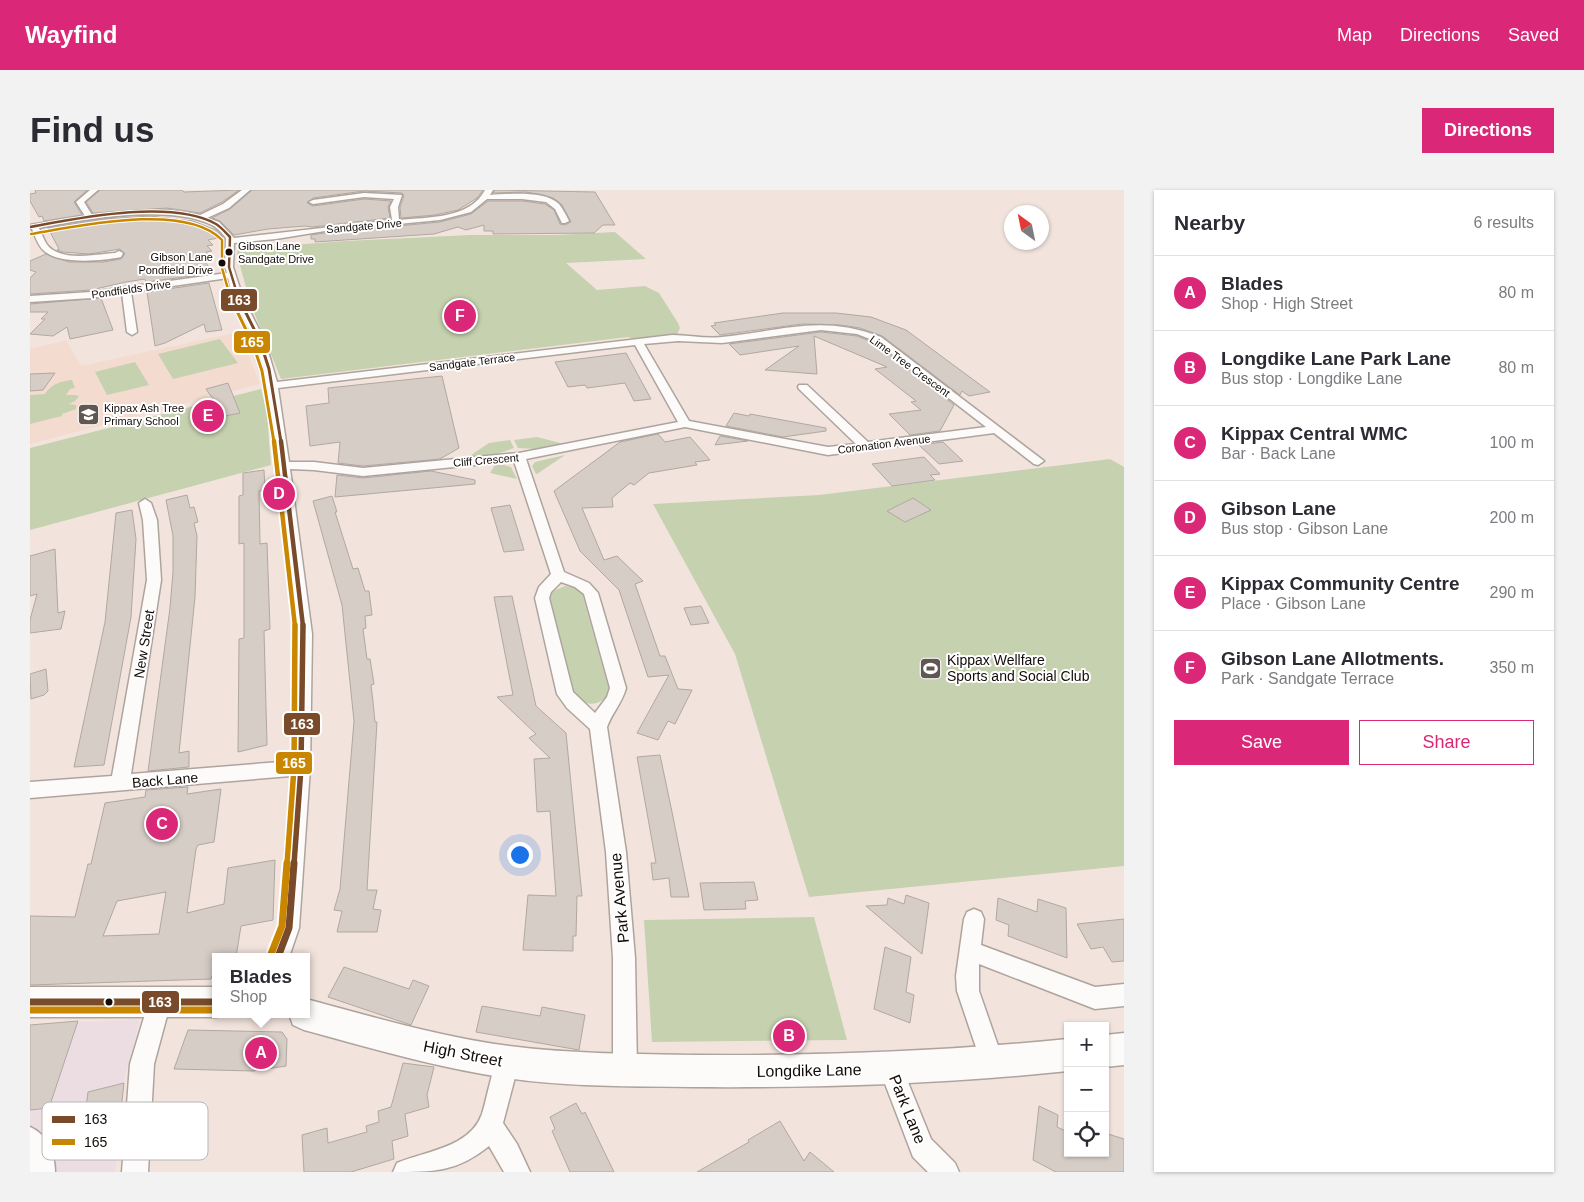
<!DOCTYPE html>
<html lang="en">
<head>
<meta charset="utf-8">
<style>
	body { margin:0; font-family:Arial,sans-serif; background:#f2f2f3; color:#2b2b33 }
	.controls { position:absolute; right:15px; bottom:15px; display:grid; overflow:hidden; border-radius:0px; box-shadow:0 1px 4px #0004 }
	.controls button { width:45px; height:45px; display:grid; place-items:center; padding:0; border:0; border-bottom:1px solid #e1e1e2; background:#fff; color:#2b2b33; font:25px sans-serif }
	.compass { position:absolute; left:974px; top:15px; width:45px; height:45px; border-radius:50%; background:#fff; box-shadow:0 1px 4px #0004; rotate:327deg }
	.you { position:absolute; left:489px; top:664px; width:18px; height:18px; margin:-12px; border:4px solid #fff; border-radius:50%; background:#1a73e8; box-shadow:0 0 0 8px #1a73e833 }
	.badge { display:grid; place-items:center; width:32px; height:32px; border-radius:50%; background:#db2777; color:#fff; font-size:16px; font-weight:700 }
	.pin { position:absolute; translate:-50% -50%; border:2px solid #fff; box-shadow:0 1px 5px #0006 }
	.popup { position:absolute; left:182px; top:763px; width:98px; height:65px; box-sizing:border-box; display:grid; place-content:center; border-radius:0px; background:#fff; filter:drop-shadow(0 1px 4px #0005); font-size:16px; white-space:nowrap; color:#7c7c81 }
	.popup b { font-size:19px; color:#2b2b33 }
	.popup::after { content:''; position:absolute; left:50%; top:100%; margin-left:-10px; border:10px solid transparent; border-top-color:#fff }
	.list { margin:0; padding:0; list-style:none }
	h2 { display:flex; justify-content:space-between; align-items:center; height:65px; margin:0; padding:0 20px; font-size:21px }
	h2 small { font-size:16px; font-weight:400; color:#7c7c81 }
	.list li { display:grid; grid-template-columns:32px 1fr auto; gap:15px; align-items:center; box-sizing:border-box; height:75px; padding:0 20px; border-top:1px solid #e1e1e2 }
	.list b { display:block; font-size:19px; white-space:nowrap }
	.list p { margin:0; font-size:16px; white-space:nowrap; color:#7c7c81 }
	.list em { font-size:16px; font-style:normal; color:#7c7c81 }
	.actions { display:flex; gap:10px; padding:15px 20px }
	.actions a { flex:1; padding:11px 0; border:1px solid #db2777; border-radius:0px; text-align:center; font-size:18px; color:#db2777 }
	.actions .main { background:#db2777; color:#fff }
	.icon { flex:none; width:28px; height:28px; fill:none; stroke:currentColor; stroke-width:2; stroke-linecap:round; stroke-linejoin:round }
	.map { position:relative; flex:none; width:1094px; height:982px; overflow:hidden; border-radius:0px }
	header { display:flex; align-items:center; gap:30px; box-sizing:border-box; height:70px; padding:0 25px; background:#db2777; color:#fff }
	header strong { font-size:24px }
	nav { display:flex; gap:28px; margin-inline-start:auto; font-size:18px }
	.intro { display:flex; align-items:center; justify-content:space-between; box-sizing:border-box; height:120px; padding:0 30px }
	h1 { margin:0; font-size:35px }
	.button { padding:12px 22px; border-radius:0px; background:#db2777; color:#fff; font-size:18px; font-weight:700 }
	main { display:flex; gap:30px; padding:0 30px }
	aside { flex:1; background:#fff; border-radius:0px; box-shadow:0 1px 4px #0004 }
	.map>svg:first-child { display:block }
</style>
</head>
<body>
<header>
<strong>Wayfind</strong>
<nav><a>Map</a><a>Directions</a><a>Saved</a></nav>
</header>
<div class="intro"><h1>Find us</h1><a class="button">Directions</a></div>
<main>
<div class="map">
<svg width="1094" height="982" viewBox="0 0 1094 982">
	<rect width="100%" height="100%" fill="#f2e4dd"/>
	<!-- commercial -->
	<path fill="#ecdde3" d="M110 829 94 889 85 982H0V835Z"/>
	<!-- built -->
	<path fill="#f4dbcf" d="M209 142 230 194 0 254V159L36 150 51 176Z"/>
	<!-- green -->
	<path fill="#c6d1af" d="M585 42 616 69 536 73 567 100 615 96 629 103 648 133 650 138 647 144 607 150 598 147 251 189 221 115 207 65 208 59 316 51 440 45H527Z
		M190 149 208 173 143 189 128 164Z
		M105 172 119 195 77 205 65 182Z
		M42 190 45 198 40 199 36 205H45L49 206 45 211 39 214 46 215V219L32 224V226L0 234V205L15 204C21 194 31 191 42 190Z
		M231 199 237 224 241 275 0 340V258Z
		M507 247 534 254 505 259 488 258 484 250Z
		M480 250 484 258 464 265 438 267 459 253Z
		M535 265 507 284H506L502 276 505 272Z
		M1080 269 1094 277V676L779 707 705 464 623 314 789 305Z
		M465 275H474L481 277 487 289 460 283Z
		M535 396 546 398 552 403 579 500C577 510 566 516 556 513 551 512 547 507 542 503L520 408 523 401Z
		M784 727 817 850 622 852 614 730Z"/>
	<!-- building -->
	<path fill="#d6cdc6" stroke="#b1a8a1" fill-rule="evenodd" d="M5 0H57L44 12 52 25 14 31 12 26 9 27 0 11V4L6 3Z
		M70 0H152L154 2 209 0 192 12 170 23 137 18 63 23 56 12Z
		M222 0H453L447 8 428 20 405 25 371 28 370 17 374 6 372 3 334 1 283 8 277 13 283 16 334 9 361 11 358 17 360 28 282 37 275 36 238 39 204 45 190 31 182 28 200 19Z
		M465 0 565 2 585 35H573L564 43 463 44V41H454V35L436 40 428 37 404 44 285 52V49H281V45L295 43 410 32 441 24 458 11H492L515 14 524 20 530 34 535 35 541 32 532 15 523 8 496 2 463 3Z
		M120 26 163 31 186 40 193 47 178 50 183 55 177 56 182 61 176 62 181 67 173 69 181 80 176 81 177 84 116 92 115 89 96 92 61 100 0 104V88L6 82 0 80V71L16 64 39 72H73L91 69 95 64 90 59 59 64 33 62 27 60 29 59 18 38 73 29Z
		M179 93 192 140 176 142 174 134 135 153 125 156 117 102Z
		M71 108 83 140 40 149 37 137 23 146 0 144 15 129H11L18 122H0V114Z
		M753 123H806L841 127 876 140 960 202 939 206 932 201 930 205 852 146 830 138 810 135 772 134 690 145 681 136 686 135 684 133Z
		M791 142 827 146 844 153 924 215 910 241 880 245 859 224 891 220 881 212 886 211 845 179 857 177 784 146 787 184 735 180 769 156 710 165 699 154Z
		M596 163 621 209 604 211 595 193 557 198 555 195 538 197 525 172Z
		M25 183 13 200 0 201V184Z
		M412 186 429 258 410 269 333 276 308 273 310 252 280 256 276 216 299 213 298 198Z
		M198 193 210 223 195 226 176 199Z
		M704 223 719 226 720 224 796 238V241L753 247 696 236Z
		M628 244 635 252 660 247 680 270 665 272 667 275 619 283 604 295 600 293 582 308 583 317 552 318 574 370 587 366 613 391 605 394 630 466H635L648 499 662 500 645 534 638 531 628 550 607 543 639 485 618 487 589 400 550 361 524 301 590 252Z
		M690 246 718 251 685 255Z
		M913 252 933 271 909 274 889 255Z
		M894 267 910 284 900 285 905 290 862 296 842 274Z
		M234 280 235 300 229 301 230 354 237 353 240 439 234 441 237 555 208 562 209 449 214 448V353L209 354V306L213 305V283Z
		M401 281 445 290V294L305 307 307 285 333 288Z
		M157 305 160 318 164 317 168 332 164 333 167 346 165 407 149 563 159 561V577L118 581 140 418 143 382V346L136 310Z
		M302 306 307 322H305L323 379 328 378 335 401H339L342 425 335 426 336 438 333 439 337 469H340L344 494 341 495 343 512 345 532H347L337 700H347L343 719 351 720 347 742H307L312 721 304 720 310 699 324 531 312 415 283 311Z
		M883 308 901 320 875 332 857 321Z
		M480 315 494 360 474 362 461 318Z
		M102 320 106 349 101 427 74 575 44 577 75 432 86 323Z
		M25 359 28 423 35 421 31 439 0 443V430L7 404 0 406V366Z
		M482 406 506 516 536 543 552 706H547L546 746H543V761L493 760 498 705 526 706 520 621 507 622 504 569 520 568 499 548 506 544 467 507 483 505 464 407Z
		M671 416 679 433 661 435 654 418Z
		M16 479 18 501 14 505 1 509 0 484Z
		M630 565 642 622 659 707H641L639 688 623 690 621 673H626L607 567Z
		M158 597 157 604 191 599 184 652 168 655 166 659 157 723 194 714 198 678 245 670 243 730 211 736 206 767H186V783H183L181 789 0 795V726L45 727 58 674H61L75 613 115 607 116 600ZM136 702 129 744 73 746 87 711Z
		M724 692 728 710 715 711 716 719 674 720 670 693Z
		M876 705 899 713 892 764 836 716 857 715 858 708 874 714Z
		M968 708 1007 722 1008 709 1036 718 1037 768 978 746 979 735 966 730Z
		M1094 729V771L1082 772 1073 757 1061 759 1047 734Z
		M855 757 881 767 876 802 884 805 880 833 844 819Z
		M314 777 379 799 383 790 399 796 381 835 298 807Z
		M452 816 510 826 512 817 555 825 549 860 446 842Z
		M48 831 19 918 0 920V835Z
		M158 840 252 842 257 849 256 876 223 881 144 879Z
		M373 873 404 877 397 905 399 917 375 924 378 946 362 951 364 969 321 982H274L272 945 297 938 298 953 337 942 336 936 349 932 348 921 361 917Z
		M94 893 88 946 51 957 58 902Z
		M546 913 552 924 555 922 584 982H540L522 941 525 939 520 927Z
		M1009 916 1028 925 1027 937 1038 942V963H1075V943L1094 949V982H1026L1003 970Z
		M750 931 774 971 780 962 804 982H667L719 952 718 950Z"/>
	<g fill="none" stroke-linecap="round" stroke-linejoin="round">
		<defs>
			<path id="minor" d="M60 0H68L54 12 62 25 106 21 137 20 170 25 193 14 212 0H220L199 18 177 28 189 32 204 48 362 30 360 17 364 9 334 7 283 14 279 12 283 10 334 3 372 5 368 17 369 30C398 27 440 29 455 0H463L460 5C478 4 515 0 529 14 533 19 536 25 539 31L535 33H532L525 19 516 12 492 9H457L441 22 410 30 295 41 246 49 204 53 203 77 213 108 235 151 247 192 642 145C659 145 675 149 692 147 753 141 791 124 851 147L1014 271 1008 275 1004 274 964 243 798 265 655 237 496 269 534 382 559 393 568 403 596 498C592 513 582 523 577 537L596 662 605 768 607 880 603 888 595 892 587 888 583 880V768L576 662 560 539 537 518 527 504 505 408 509 397 521 384 484 271 333 286 284 280 260 279 282 444 280 578 269 738 259 767H237L249 738 261 586 0 608V592L82 586 117 390 113 330 109 313 115 309 121 313 127 330 131 390 101 584 262 571 266 444 242 228 234 179 225 151 203 108 198 88 101 102 107 142 102 145 97 142 92 103 61 108 0 112V106L61 102 197 83 195 77 196 48C192 43 187 37 182 35 138 14 56 29 9 38 12 44 14 51 18 56 33 72 66 64 85 63L89 61 93 63 91 67C72 71 28 75 13 60 8 55 5 46 2 39H0V35L55 26 46 12ZM791 140 827 144 845 151 956 237 838 252 777 195H769L768 197 769 199 826 254 798 257 659 231 614 154 648 151 692 153ZM605 155 648 232 489 263 333 278 284 272H259L248 198ZM531 392 545 397 554 404 580 498 577 507 565 523 543 502 519 408 521 402Z
				M944 719 951 722 954 729 951 755 1065 797 1094 794V816L1065 819 949 774V801L974 873 970 881 962 885 954 881 927 801 926 786 934 729 937 722Z
				M130 800 138 803 141 811 124 874 118 982H92L100 874 119 811 122 803Z
				M477 860 485 864 489 872 473 933 487 954 500 982H474L459 956C427 982 404 982 363 982L367 973C395 961 440 958 452 924 458 904 461 883 469 864Z
				M861 866 869 870 901 949 925 973 929 982H898L883 967 849 878 853 870Z
				M0 937C17 944 25 964 25 982H0Z"/>
			<path id="secondary" d="M0 797H186V824H194L186 827H0Z
				M276 809C343 827 410 847 479 856 542 864 605 864 668 865 791 866 915 861 1038 849V881C913 894 788 898 663 897 601 896 539 897 477 888 408 878 341 858 274 840L263 835 259 824H276Z
				M1094 843V875L1075 877V845Z"/>
		</defs>
		<!-- minor casing -->
		<use href="#minor" stroke="#aea49e" stroke-width="3"/>
		<!-- secondary casing -->
		<use href="#secondary" stroke="#aea49e" stroke-width="3"/>
		<!-- minor -->
		<use href="#minor" fill="#fdfbfa" fill-rule="evenodd"/>
		<!-- secondary -->
		<use href="#secondary" fill="#fdfbfa" fill-rule="evenodd"/>
		<defs>
			<path id="bus-1-far4" d="M0 37C49 28 141 9 186 34 191 37 196 43 200 47L199 77 209 110"/>
			<path id="bus-1-far3" d="M209 109 230 151 239 179 251 252"/>
			<path id="bus-1-far2" d="M251 251 273 436"/>
			<path id="bus-1-far1" d="M264 674 271 578 273 435"/>
			<path id="bus-1" d="M248 767 259 738 264 673
				M0 812H186"/>
			<path id="bus-2-far4" d="M1 44C48 36 156 12 192 50V78L201 110"/>
			<path id="bus-2-far3" d="M201 109 223 154 232 181 244 252"/>
			<path id="bus-2-far2" d="M244 251 265 436"/>
			<path id="bus-2-far1" d="M257 674 264 578 265 435"/>
			<path id="bus-2" d="M241 764 252 736 257 673
				M0 820H186"/>
		</defs>
		<!-- bus-1-far4 casing -->
		<use href="#bus-1-far4" stroke="#fff" stroke-width="4.5"/>
		<!-- bus-1-far3 casing -->
		<use href="#bus-1-far3" stroke="#fff" stroke-width="5.5"/>
		<!-- bus-1-far2 casing -->
		<use href="#bus-1-far2" stroke="#fff" stroke-width="8"/>
		<!-- bus-1-far1 casing -->
		<use href="#bus-1-far1" stroke="#fff" stroke-width="9"/>
		<!-- bus-1 casing -->
		<use href="#bus-1" stroke="#fff" stroke-width="11"/>
		<!-- bus-2-far4 casing -->
		<use href="#bus-2-far4" stroke="#fff" stroke-width="4.5"/>
		<!-- bus-2-far3 casing -->
		<use href="#bus-2-far3" stroke="#fff" stroke-width="5.5"/>
		<!-- bus-2-far2 casing -->
		<use href="#bus-2-far2" stroke="#fff" stroke-width="8"/>
		<!-- bus-2-far1 casing -->
		<use href="#bus-2-far1" stroke="#fff" stroke-width="9"/>
		<!-- bus-2 casing -->
		<use href="#bus-2" stroke="#fff" stroke-width="11"/>
		<!-- bus-1-far4 -->
		<use href="#bus-1-far4" stroke="#7a4b2a" stroke-width="2.5"/>
		<!-- bus-1-far3 -->
		<use href="#bus-1-far3" stroke="#7a4b2a" stroke-width="3"/>
		<!-- bus-1-far2 -->
		<use href="#bus-1-far2" stroke="#7a4b2a" stroke-width="4.5"/>
		<!-- bus-1-far1 -->
		<use href="#bus-1-far1" stroke="#7a4b2a" stroke-width="5.5"/>
		<!-- bus-1 -->
		<use href="#bus-1" stroke="#7a4b2a" stroke-width="7"/>
		<!-- bus-2-far4 -->
		<use href="#bus-2-far4" stroke="#c98701" stroke-width="2.5"/>
		<!-- bus-2-far3 -->
		<use href="#bus-2-far3" stroke="#c98701" stroke-width="3"/>
		<!-- bus-2-far2 -->
		<use href="#bus-2-far2" stroke="#c98701" stroke-width="4.5"/>
		<!-- bus-2-far1 -->
		<use href="#bus-2-far1" stroke="#c98701" stroke-width="5.5"/>
		<!-- bus-2 -->
		<use href="#bus-2" stroke="#c98701" stroke-width="7"/>
	</g>
	<!-- icons -->
	<defs>
		<symbol id="school-square" viewBox="-11 -11 22 22"><rect x="-9" y="-9" width="18" height="18" rx="4" fill="#615752" stroke="#fff"/><path d="M0-5L7-2L0 1L-7-2ZM-4 1L0 2.5L4 1V4Q0 6-4 4Z" fill="#fff"/></symbol>
		<symbol id="stadium-square" viewBox="-11 -11 22 22"><rect x="-9" y="-9" width="18" height="18" rx="4" fill="#615752" stroke="#fff"/><path d="M0-5a6.5 5 0 1 0 0 10a6.5 5 0 1 0 0-10ZM-3.5-1.8h7v3.6h-7Z" fill="#fff"/></symbol>
	</defs>
	<g fill-rule="evenodd">
		<use href="#school-square" x="46" y="212" width="25" height="25"/>
		<use href="#stadium-square" x="888" y="466" width="25" height="25"/>
	</g>
	<!-- markers -->
	<g fill="#130b07" stroke="#fff" stroke-width="2">
		<circle cx="199" cy="62" r="4.5"/>
		<circle cx="192" cy="73" r="4.5"/>
		<circle cx="79" cy="812" r="4.5"/>
	</g>
	<g text-anchor="middle" stroke-width="4" stroke-linejoin="round" paint-order="stroke">
		<!-- far-street labels -->
		<g font-size="11" fill="#130b07" stroke="#fff">
			<text transform="translate(334 36) rotate(-5)" y="4">Sandgate Drive</text>
			<text transform="translate(101 99) rotate(-8)" y="4">Pondfields Drive</text>
			<text transform="translate(442 172) rotate(-7)" y="4">Sandgate Terrace</text>
			<text transform="translate(880 176) rotate(36)" y="4">Lime Tree Crescent</text>
			<text transform="translate(854 254) rotate(-7)" y="4">Coronation Avenue</text>
			<text transform="translate(456 270) rotate(-5)" y="4">Cliff Crescent</text>
		</g>
		<!-- far-bus labels -->
		<g font-size="11" fill="#130b07" stroke="#fff" text-anchor="start">
			<text x="208" y="60">Gibson Lane<tspan x="208" dy="13">Sandgate Drive</tspan></text>
			<text x="183" y="71" text-anchor="end">Gibson Lane<tspan x="183" dy="13">Pondfield Drive</tspan></text>
		</g>
		<!-- far-poi labels -->
		<g font-size="11" fill="#130b07" stroke="#fff" text-anchor="start">
			<text x="74" y="222">Kippax Ash Tree<tspan x="74" dy="13">Primary School</tspan></text>
		</g>
		<!-- street labels -->
		<g font-size="14" fill="#130b07" stroke="#fff">
			<text transform="translate(114 454) rotate(-81)" y="5">New Street</text>
			<text transform="translate(135 590) rotate(-5)" y="5">Back Lane</text>
		</g>
		<!-- poi labels -->
		<g font-size="14" fill="#130b07" stroke="#fff" text-anchor="start">
			<text x="917" y="475">Kippax Wellfare<tspan x="917" dy="16">Sports and Social Club</tspan></text>
		</g>
		<!-- near-street labels -->
		<g font-size="16" fill="#130b07" stroke="#fff">
			<text transform="translate(589 708) rotate(-95)" y="6">Park Avenue</text>
			<text transform="translate(433 863) rotate(11)" y="6">High Street</text>
			<text transform="translate(779 880) rotate(-1)" y="6">Longdike Lane</text>
			<text transform="translate(878 919) rotate(68)" y="6">Park Lane</text>
		</g>
	</g>
	<!-- legend -->
	<rect x="12" y="912" width="166" height="58" rx="8" fill="#fff" stroke="#b8b6b5" stroke-width="1"/>
	<rect x="22" y="926" width="23" height="7" fill="#7a4b2a"/>
	<rect x="22" y="949" width="23" height="6" fill="#c98701"/>
	<g font-size="14" fill="#130b07">
		<text x="54" y="934">163</text>
		<text x="54" y="957">165</text>
	</g>
	<g stroke="#fff" stroke-width="2">
		<rect x="190" y="98" width="38" height="24" rx="5" fill="#7a4b2a"/>
		<rect x="203" y="140" width="38" height="24" rx="5" fill="#c98701"/>
		<rect x="253" y="522" width="38" height="24" rx="5" fill="#7a4b2a"/>
		<rect x="245" y="561" width="38" height="24" rx="5" fill="#c98701"/>
		<rect x="111" y="800" width="39" height="24" rx="5" fill="#7a4b2a"/>
	</g>
	<g font-size="14" text-anchor="middle" font-weight="bold" fill="#fff">
		<text x="209" y="115">163</text>
		<text x="222" y="157">165</text>
		<text x="272" y="539">163</text>
		<text x="264" y="578">165</text>
		<text x="130" y="817">163</text>
	</g>
</svg>
<div class="controls">
<button>+</button>
<button>−</button>
<button><svg class="icon" aria-label="locate" viewBox="0 0 24 24"><circle cx="12" cy="12" r="6"/><path d="M12 2v4M12 18v4M2 12h4M18 12h4"/></svg></button>
</div>
<svg class="compass" viewBox="-18 -18 36 36"><path d="M0-13l5 13h-10z" fill="#e53935"/><path d="M0 13l5-13h-10z" fill="#7c7c81"/></svg>
<div class="you"></div>
<div class="pin badge" style="left:231px;top:863px">A</div>
<div class="popup"><b>Blades</b>Shop</div>
<div class="pin badge" style="left:759px;top:846px">B</div>
<div class="pin badge" style="left:132px;top:634px">C</div>
<div class="pin badge" style="left:249px;top:304px">D</div>
<div class="pin badge" style="left:178px;top:226px">E</div>
<div class="pin badge" style="left:430px;top:126px">F</div>
</div>
<aside>
<h2>Nearby<small>6 results</small></h2>
<ul class="list">
<li><span class="badge">A</span><div><b>Blades</b><p>Shop · High Street</p></div><em>80 m</em></li>
<li><span class="badge">B</span><div><b>Longdike Lane Park Lane</b><p>Bus stop · Longdike Lane</p></div><em>80 m</em></li>
<li><span class="badge">C</span><div><b>Kippax Central WMC</b><p>Bar · Back Lane</p></div><em>100 m</em></li>
<li><span class="badge">D</span><div><b>Gibson Lane</b><p>Bus stop · Gibson Lane</p></div><em>200 m</em></li>
<li><span class="badge">E</span><div><b>Kippax Community Centre</b><p>Place · Gibson Lane</p></div><em>290 m</em></li>
<li><span class="badge">F</span><div><b>Gibson Lane Allotments.</b><p>Park · Sandgate Terrace</p></div><em>350 m</em></li>
</ul>
<div class="actions"><a class="main">Save</a><a>Share</a></div>
</aside>
</main>
</body>
</html>
